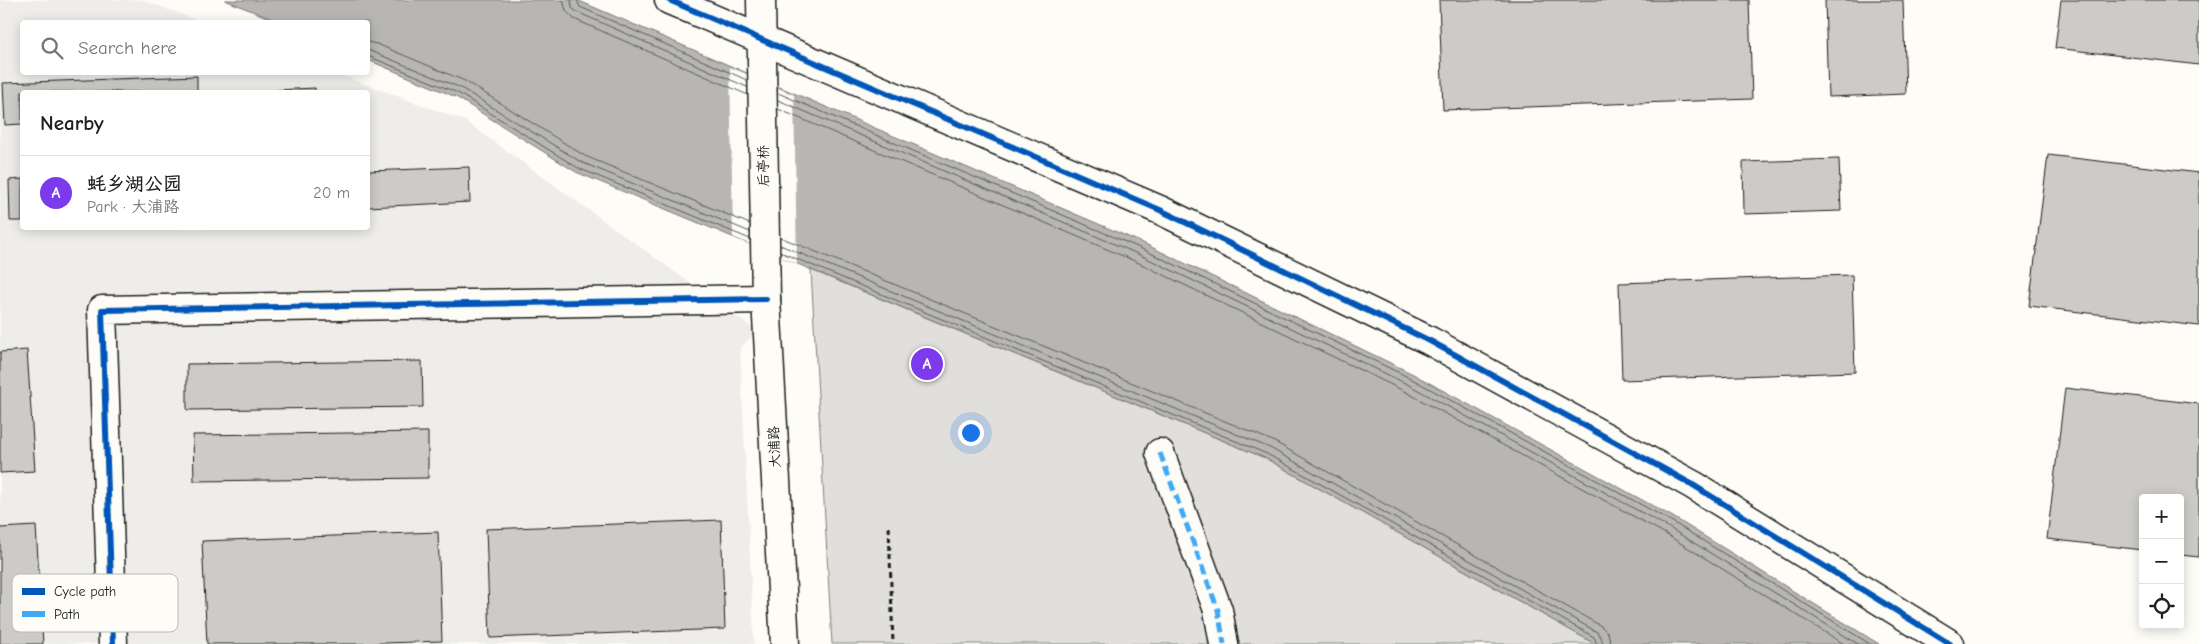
<!DOCTYPE html>
<html lang="en">
<head>
<meta charset="utf-8">
<style>
	body { margin:0; font-family:"Comic Neue","LXGW WenKai TC",sans-serif; background:#f6f6f6; color:#202124 }
	.controls { position:absolute; right:15px; bottom:15px; display:grid; overflow:hidden; border-radius:5px; box-shadow:0 2px 12px #0003 }
	.controls button { width:45px; height:45px; display:grid; place-items:center; padding:0; border:0; border-bottom:1px solid #e0e0e0; background:#fff; color:#202124; font:25px sans-serif }
	.you { position:absolute; left:970px; top:432px; width:18px; height:18px; margin:-12px; border:4px solid #fff; border-radius:50%; background:#1a73e8; box-shadow:0 0 0 8px #1a73e833 }
	.badge { display:grid; place-items:center; width:32px; height:32px; border-radius:50%; background:#7c3aed; color:#fff; font-size:16px; font-weight:700 }
	.pin { position:absolute; translate:-50% -50%; border:2px solid #fff; box-shadow:0 1px 5px #0006 }
	.list { margin:0; padding:0; list-style:none }
	h2 { display:flex; justify-content:space-between; align-items:center; height:65px; margin:0; padding:0 20px; font-size:21px }
	h2 small { font-size:16px; font-weight:400; color:#757577 }
	.list li { display:grid; grid-template-columns:32px 1fr auto; gap:15px; align-items:center; box-sizing:border-box; height:75px; padding:0 20px; border-top:1px solid #e0e0e0 }
	.list b { display:block; font-size:19px; white-space:nowrap }
	.list p { margin:0; font-size:16px; white-space:nowrap; color:#757577 }
	.list em { font-size:16px; font-style:normal; color:#757577 }
	.icon { flex:none; width:28px; height:28px; fill:none; stroke:currentColor; stroke-width:2; stroke-linecap:round; stroke-linejoin:round }
	.map { position:relative; flex:none; width:2199px; height:644px; overflow:hidden }
	.search { position:absolute; background:#fff; box-shadow:0 2px 12px #0003; left:20px; top:20px; width:350px; height:55px; display:flex; align-items:center; gap:12px; box-sizing:border-box; padding:0 18px; border-radius:5px; color:#757577; font-size:19px }
	.panel { position:absolute; background:#fff; box-shadow:0 2px 12px #0003; left:20px; top:90px; width:350px; height:140px; border-radius:5px }
	.map>svg:first-child { display:block }
</style>
</head>
<body>
<div class="map">
<svg width="2199" height="644" viewBox="0 0 2199 644">
	<rect width="100%" height="100%" fill="#fdfcf7"/>
	<filter id="ink" filterUnits="userSpaceOnUse"><feTurbulence type="fractalNoise" baseFrequency=".02" numOctaves="2"/><feDisplacementMap in="SourceGraphic" scale="10" xChannelSelector="R" yChannelSelector="G"/><feConvolveMatrix kernelMatrix="1 2 1 2 8 2 1 2 1" color-interpolation-filters="sRGB"/></filter>
	<g filter="url(#ink)">
		<!-- built -->
		<path fill="#eeede9" fill-rule="evenodd" d="M0 0H142L202 22H22V72L335 73 465 121 757 331 740 348 754 644H0ZM22 92H368V228H22Z"/>
		<!-- green -->
		<path fill="#e0dfdb" stroke="#7e7e7c" d="M811 270 1265 458 1595 644H832Z"/>
		<!-- water -->
		<path fill="#b7b6b2" stroke="#797876" d="M225 0H577L1145 244 1413 374 1673 517 1879 644H1595L1265 458 576 172 456 97 368 60V22H279Z"/>
		<!-- pier -->
		<path fill="#fdfcf7" d="M730 67 794 95 797 264 733 237Z"/>
		<g fill="none" stroke-linecap="round" stroke-linejoin="round">
			<!-- shore -->
			<path stroke="#5a5a58" stroke-width="1" d="M563 0 566 11 574 19 748 95
				M571 0 572 8 577 12 747 87
				M577 0 580 7 747 80
				M368 42 377 44 465 81 585 156 750 224
				M368 50 461 88 581 162 750 232
				M368 56 458 93 578 168 750 239
				M778 93 1142 249 1410 378 1671 521 1870 644
				M778 100 1140 255 1407 384 1668 527 1858 644
				M778 109 1137 262 1404 391 1664 533 1844 644
				M780 237 1273 441 1601 626 1608 633 1611 644
				M780 245 1270 448 1597 632 1601 637 1603 644
				M780 252 1267 454 1594 637 1597 644"/>
		</g>
		<!-- building -->
		<path fill="#cccbc8" stroke="#1c1c1c" d="M1439 0H1749L1752 99 1443 110Z
			M1825 0H1903L1906 94 1828 97Z
			M2061 0H2199V65L2055 48Z
			M197 76V92H22V124L5 125 3 83Z
			M315 88V92H277V90Z
			M2048 155 2199 173V326L2029 306Z
			M1839 159 1841 211 1744 214 1743 162Z
			M469 167 470 202 368 207V171Z
			M22 179V221H10L9 180Z
			M1852 275 1855 372 1622 380 1619 283Z
			M27 350 35 471 0 473V352Z
			M422 361 423 407 187 410V364Z
			M2065 388 2199 404V557L2180 555V498H2143V550L2047 539Z
			M428 432V478L194 481 193 435Z
			M721 520 725 629 490 638 486 529Z
			M36 526 43 644H0V528Z
			M438 532 442 641 357 644H207L202 541Z"/>
		<g fill="none" stroke-linecap="round" stroke-linejoin="round">
			<defs>
				<path id="street" d="M669 0 1160 210 1430 341 1693 485 1950 644
					M1160 453 1218 610 1224 644
					M113 644 102 310 766 299"/>
				<path id="secondary" d="M761 0 766 299 785 644"/>
			</defs>
			<!-- street casing -->
			<use href="#street" stroke="#1c1c1c" stroke-width="31"/>
			<!-- secondary casing -->
			<use href="#secondary" stroke="#1c1c1c" stroke-width="31"/>
			<!-- path -->
			<path stroke="#1c1c1c" stroke-width="3" stroke-dasharray="5 4" stroke-linecap="butt" d="M889 527 893 644"/>
			<!-- street -->
			<use href="#street" stroke="#fdfcf7" stroke-width="28"/>
			<!-- secondary -->
			<use href="#secondary" stroke="#fdfcf7" stroke-width="28"/>
			<!-- quiet -->
			<path stroke="#3fa9f5" stroke-width="5" stroke-dasharray="10 5" stroke-linecap="butt" d="M1160 453 1218 610 1224 644"/>
			<defs>
				<path id="cycleway" d="M669 0 1160 210 1430 341 1693 485 1950 644
					M113 644 102 310 766 299"/>
			</defs>
			<!-- cycleway casing -->
			<use href="#cycleway" stroke="#fdfcf7" stroke-width="9"/>
			<!-- cycleway -->
			<use href="#cycleway" stroke="#0057b8" stroke-width="6"/>
		</g>
	</g>
	<g text-anchor="middle" stroke-width="4.5" stroke-linejoin="round" paint-order="stroke">
		<!-- street labels -->
		<g font-size="14" fill="#1c1c1c" stroke="#fdfcf7">
			<text transform="translate(763 166) rotate(-91)" y="5">后亭桥</text>
			<text transform="translate(774 447) rotate(-93)" y="5">大浦路</text>
		</g>
	</g>
	<!-- legend -->
	<rect x="12" y="574" width="166" height="58" rx="8" fill="#fdfcf7" stroke="#bab9b5" stroke-width="1"/>
	<rect x="22" y="588" width="23" height="7" fill="#0057b8"/>
	<rect x="22" y="611" width="23" height="6" fill="#3fa9f5"/>
	<g font-size="14" fill="#1c1c1c">
		<text x="54" y="596">Cycle path</text>
		<text x="54" y="619">Path</text>
	</g>
</svg>
<div class="controls">
<button>+</button>
<button>−</button>
<button><svg class="icon" aria-label="locate" viewBox="0 0 24 24"><circle cx="12" cy="12" r="6"/><path d="M12 2v4M12 18v4M2 12h4M18 12h4"/></svg></button>
</div>
<div class="you"></div>
<div class="pin badge" style="left:927px;top:364px">A</div>
<div class="search"><svg class="icon" aria-label="search" viewBox="0 0 24 24"><circle cx="10" cy="10" r="6"/><path d="M15 15l6 6"/></svg>Search here</div>
<section class="panel">
<h2>Nearby<small></small></h2>
<ul class="list">
<li><span class="badge">A</span><div><b>蚝乡湖公园</b><p>Park · 大浦路</p></div><em>20 m</em></li>
</ul>
</section>
</div>
</body>
</html>
